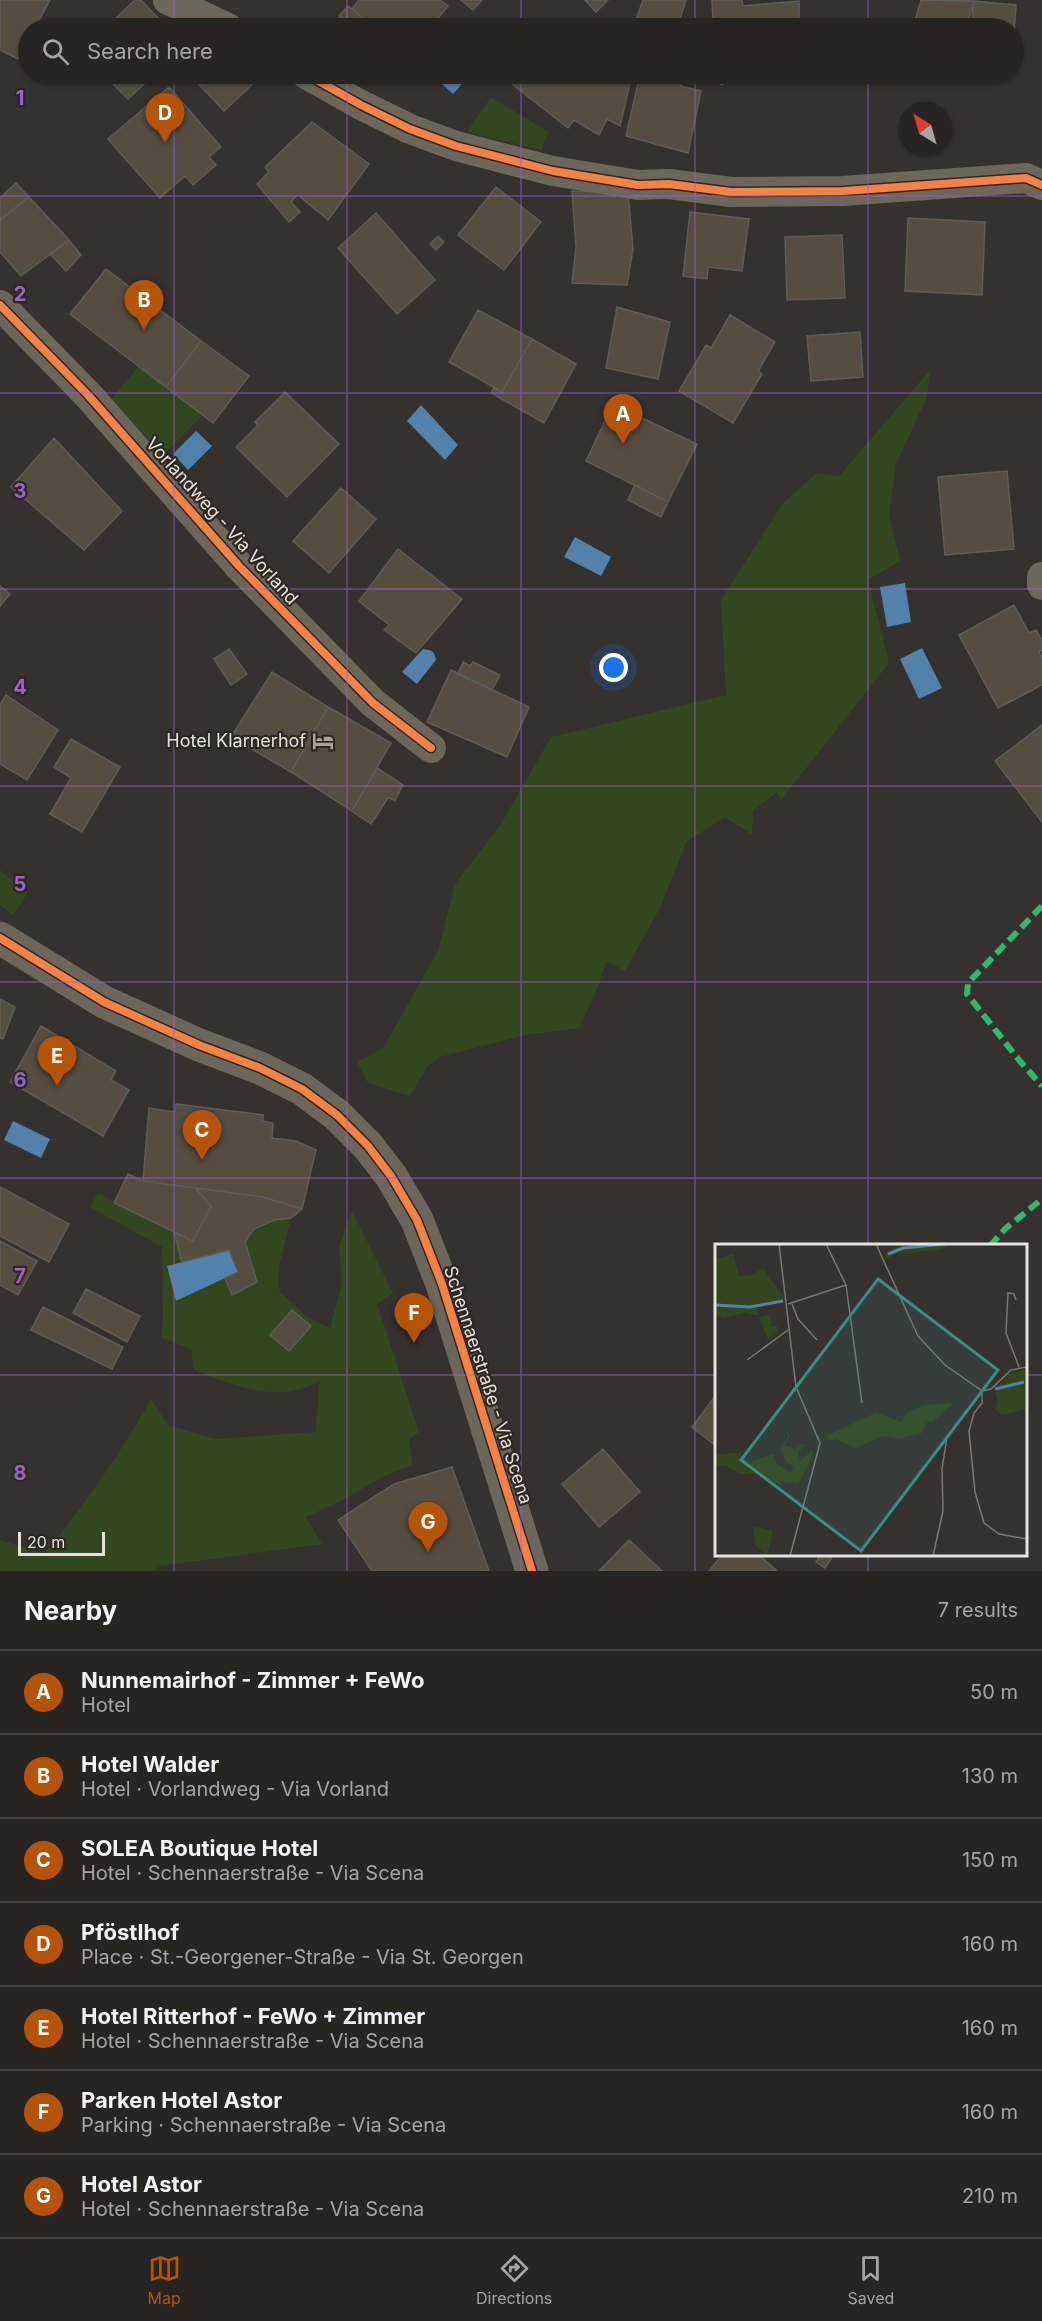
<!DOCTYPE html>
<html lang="en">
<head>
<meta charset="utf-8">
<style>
	body { margin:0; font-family:Inter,sans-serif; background:#33312f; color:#f1f3f6 }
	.compass { position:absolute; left:898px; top:102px; width:54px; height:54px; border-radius:50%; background:#272522; box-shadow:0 2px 4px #0004; rotate:323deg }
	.scale { position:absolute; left:18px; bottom:15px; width:87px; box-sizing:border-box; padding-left:6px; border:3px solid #e5e2dd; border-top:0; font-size:16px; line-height:21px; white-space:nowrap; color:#e5e2dd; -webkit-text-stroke:4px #2d2821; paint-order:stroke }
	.you { position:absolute; left:614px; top:668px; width:21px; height:21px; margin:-15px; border:4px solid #fff; border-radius:50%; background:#1a73e8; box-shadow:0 0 0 9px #1a73e833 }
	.badge { display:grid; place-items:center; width:39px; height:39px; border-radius:50%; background:#b45309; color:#fff; font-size:20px; font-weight:700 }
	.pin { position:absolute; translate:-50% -50px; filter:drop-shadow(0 2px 3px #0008) }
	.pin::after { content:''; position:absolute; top:32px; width:21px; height:18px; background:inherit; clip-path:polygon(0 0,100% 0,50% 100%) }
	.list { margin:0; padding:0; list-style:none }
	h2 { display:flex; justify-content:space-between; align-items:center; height:78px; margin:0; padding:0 24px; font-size:26px }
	h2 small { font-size:20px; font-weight:400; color:#a4a5a5 }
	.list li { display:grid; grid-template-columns:39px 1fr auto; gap:18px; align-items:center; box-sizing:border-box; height:84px; padding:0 24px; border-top:2px solid #434240 }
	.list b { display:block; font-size:22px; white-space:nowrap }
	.list p { margin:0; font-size:20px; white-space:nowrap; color:#a4a5a5 }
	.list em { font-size:20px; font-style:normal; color:#a4a5a5 }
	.icon { flex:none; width:33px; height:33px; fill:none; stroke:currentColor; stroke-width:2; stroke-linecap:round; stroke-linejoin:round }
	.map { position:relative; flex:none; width:1042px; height:1571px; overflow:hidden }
	.search { position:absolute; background:#272522; box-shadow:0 2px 4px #0004; left:18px; right:18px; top:18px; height:66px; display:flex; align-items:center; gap:15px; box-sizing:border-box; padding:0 21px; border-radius:33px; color:#a4a5a5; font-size:22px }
	.sheet { height:666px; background:#272522 }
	nav { display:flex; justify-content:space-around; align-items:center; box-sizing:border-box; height:84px; border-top:2px solid #434240; background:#272522; font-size:16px; color:#a4a5a5 }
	nav a { display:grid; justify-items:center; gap:3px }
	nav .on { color:#b45309 }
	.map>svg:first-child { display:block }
</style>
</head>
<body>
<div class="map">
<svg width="1042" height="1571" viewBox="0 0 1042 1571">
	<rect width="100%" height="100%" fill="#34312e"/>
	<!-- green -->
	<path fill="#33471e" d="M491 97 549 132 541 150 467 132Z
		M139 366 203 415 163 455 111 399Z
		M930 370 927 397 896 464 889 515 900 561 868 580 889 663 781 800 777 792 753 811 752 835 725 817 686 842 660 908 625 971 606 961 598 987 579 1028 526 1035 440 1057 428 1066 410 1096 368 1083 357 1062 383 1048 438 951 455 884 501 824 551 737 726 695 721 600 783 503 817 473 839 476Z
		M0 870 28 893 13 915 0 905Z
		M98 1193 174 1232 182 1262 168 1266 177 1301 225 1278 232 1295 257 1282 245 1242C258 1224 270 1221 291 1218L279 1266 278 1283 280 1292 307 1317 330 1328 342 1283 339 1246 352 1211 393 1293 377 1304 419 1432 409 1439 412 1466 390 1473 343 1500 306 1517 322 1544 160 1566 154 1571H0V1540L45 1553C84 1505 121 1453 151 1399L168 1425 215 1439 316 1432 319 1382C274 1404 238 1386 194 1370L191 1349 161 1338 163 1321 162 1247 90 1207Z"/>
	<!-- water -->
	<path fill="#5282ab" d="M439 74H471L453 94 435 78Z
		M421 405 458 445 445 460 407 421Z
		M196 431 212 446 188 470 173 454Z
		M575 537 611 557 601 576 564 557Z
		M905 583 911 622 887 627 880 587Z
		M922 648 942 688 919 699 900 659Z
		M423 649C431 650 435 651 436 660L417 684 402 672Z
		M13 1121 50 1139 41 1158 4 1140Z
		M229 1250 238 1272 176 1301 167 1266Z"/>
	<!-- building -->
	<path fill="#544d40" stroke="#5e5c59" stroke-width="1.5" d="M0 0H50L35 28H28V40L18 59 0 50Z
		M135 0H141L168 28H106Z
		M359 0H440L448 6 430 28H375L352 9Z
		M461 0H482L473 10Z
		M585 0H608L596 12Z
		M643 0H686L677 28H668L653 24 633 28Z
		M712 0H742L743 6 799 1V28H724V24L713 20Z
		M921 0 974 1 966 28H913Z
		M974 1 1016 5 1014 35V28H971Z
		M348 6 352 9 375 28H354L339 16Z
		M103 74H155L128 99Z
		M200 74H248L256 81 224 111 194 79Z
		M504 74H622L631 79 620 126 607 119 599 135 574 120 568 128 502 76Z
		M640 74H685L681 86 701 91 688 153 626 136Z
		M703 74H729L722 85Z
		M169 87 221 147 209 157 216 165 193 185 185 176 160 198 108 139Z
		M312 122 369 164 328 220 298 195 291 202 300 212 289 222 257 184 269 172 265 167Z
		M16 183 29 197 0 220V198Z
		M496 187 541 222 504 270 458 235Z
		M572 191 628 193 633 249 627 285 572 283 576 247Z
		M29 197 69 240 21 276 0 252V220Z
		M690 212 749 219 742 271 708 267 707 279 683 276Z
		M376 213 435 280 397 314 338 248Z
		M908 218 985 222 982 295 905 291Z
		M842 235 845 298 787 300 785 237Z
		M438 236 444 242 436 250 430 244Z
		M69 240 81 255 66 271 50 254Z
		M106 269 201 341 166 387 70 314Z
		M617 307 670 322 658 379 606 368Z
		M478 310 532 339 502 392 449 362Z
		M730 315 775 342 758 371 762 374 733 423 679 391 706 345 711 348Z
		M860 332 863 377 811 381 807 336Z
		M532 339 576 364 544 423 491 393 494 388 502 392Z
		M201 341 249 376 213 423 166 387Z
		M285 392 339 444 287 497 236 447 258 425 255 422Z
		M613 404 697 444 668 502 586 461Z
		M54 438 122 511 84 550 11 487Z
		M1007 471 1014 549 945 555 938 477Z
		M635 485 668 502 661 517 628 500Z
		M341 488 376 519 329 573 293 541Z
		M398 549 462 599 416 653 384 630 389 625 359 601Z
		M0 586 10 594 0 606Z
		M1014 605 1029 633 1036 630 1042 640V650L1039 652 1042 658V685L998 708 959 635Z
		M229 649 247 674 231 685 214 659Z
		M463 662 470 666 473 662 500 675 492 690 458 674Z
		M451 670 529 707 507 757 427 722Z
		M272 672 328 707 291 772 231 737Z
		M6 695 58 730 27 780 0 764V705Z
		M328 707 391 743 352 811 291 772Z
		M1042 725V822L995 761Z
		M71 739 120 767 82 832 50 814 71 778 54 767Z
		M377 768 403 785 395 800 388 798 371 824 352 811Z
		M0 999 15 1007 3 1039 0 1038Z
		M41 1026 116 1071 111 1080 129 1090 103 1136 10 1082Z
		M176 1104 263 1115V1121L273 1123 272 1138 296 1141 316 1150 302 1209 263 1197 143 1181 149 1108 175 1112Z
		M128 1174 143 1181 195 1188 211 1206 193 1241 114 1203Z
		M0 1187 69 1224 49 1262 0 1236Z
		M195 1188 263 1197 302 1209 291 1218 274 1220 254 1229 245 1242 257 1282 232 1295 225 1278 238 1272 229 1250 182 1262 174 1232 193 1241 211 1206Z
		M0 1241 37 1261 18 1295 0 1285Z
		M86 1289 140 1316 127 1342 73 1313Z
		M43 1307 123 1347 112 1369 31 1330Z
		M292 1310 311 1326 289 1351 270 1335Z
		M716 1395V1446L692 1427Z
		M603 1449 640 1492 599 1527 562 1484Z
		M452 1467 489 1571H372L338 1520 394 1484Z
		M629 1540 662 1571H599Z
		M723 1554H758L777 1571H709Z
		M821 1554H834L825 1568 816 1562Z"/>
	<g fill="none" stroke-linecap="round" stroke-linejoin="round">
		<!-- minor -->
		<path stroke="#6d665a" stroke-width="30" d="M168 0 228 28
			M306 74 361 105 410 129 456 146 553 171 638 185 669 184 731 192 843 191 1026 178 1042 185
			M0 305 88 395 239 566 373 703 431 748
			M1042 577V585"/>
		<!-- tertiary -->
		<path stroke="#6d665a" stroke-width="33" d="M0 938 104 1002 199 1045 260 1068 302 1089 337 1115 368 1146 391 1176 417 1220 442 1284 532 1571"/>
		<!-- quiet -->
		<path stroke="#33b770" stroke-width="6" stroke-dasharray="12 6" stroke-linecap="butt" d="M1042 906 968 983 967 994 1019 1060 1042 1086
			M990 1246 1005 1229 1042 1199"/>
		<defs>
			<path id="cycleway" d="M306 74 361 105 410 129 456 146 553 171 638 185 669 184 731 192 843 191 1026 178 1042 185
				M0 305 88 395 239 566 373 703 431 748
				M0 938 104 1002 199 1045 260 1068 302 1089 337 1115 368 1146 391 1176 417 1220 442 1284 532 1571"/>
		</defs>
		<!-- cycleway casing -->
		<use href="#cycleway" stroke="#2d2821" stroke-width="11"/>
		<!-- cycleway -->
		<use href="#cycleway" stroke="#f48246" stroke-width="8"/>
	</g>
	<!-- grid -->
	<path fill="none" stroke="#9b63c8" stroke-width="1.5" stroke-opacity="0.55" d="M174 0V28M347 0V28M521 0V28M695 0V28M868 0V28M174 74V1571M347 74V1571M521 74V1571M695 74V1571M868 74V1246M0 196H1042M0 393H1042M0 589H1042M0 786H1042M0 982H1042M0 1178H1042M0 1375H716M1026 1375H1042M868 1554V1571"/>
	<!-- icons -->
	<defs>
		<symbol id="hotel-bare" viewBox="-9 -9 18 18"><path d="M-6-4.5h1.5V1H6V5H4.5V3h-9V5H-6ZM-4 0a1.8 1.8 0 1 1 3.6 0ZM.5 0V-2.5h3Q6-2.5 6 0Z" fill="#a7a4a0" stroke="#2d2821" stroke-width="2.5" paint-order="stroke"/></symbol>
	</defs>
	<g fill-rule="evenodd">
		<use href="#hotel-bare" x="308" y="726" width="30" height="30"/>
	</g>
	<g text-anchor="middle" stroke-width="4.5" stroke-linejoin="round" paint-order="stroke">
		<!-- street labels -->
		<g font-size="18" fill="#e5e2dd" stroke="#2d2821">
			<text transform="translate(222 521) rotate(48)" y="6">Vorlandweg - Via Vorland</text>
			<text transform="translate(488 1385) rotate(72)" y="6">Schennaerstraße - Via Scena</text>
		</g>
		<!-- poi labels -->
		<g font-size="18" fill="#e5e2dd" stroke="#2d2821" text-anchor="end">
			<text x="306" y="747">Hotel Klarnerhof</text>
		</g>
	</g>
	<!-- overview -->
	<g transform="translate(715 1244)">
		<rect width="312" height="312" fill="#34312e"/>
		<path d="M237 0 226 6 183 9 171 15 169 9 184 2ZM18 10 24 32 37 31 48 24 70 55 42 61 44 72 29 69 9 74 0 70V15ZM56 71V82H62L64 88 53 96 44 73ZM311 125 312 165 287 171 280 166 283 159 280 146 297 142 281 144 292 135 289 132ZM238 159 218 178H212L207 189 183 195 169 192 140 204 121 195 114 197 111 192 162 168 186 178 194 167 209 161ZM70 181 75 192 70 201 80 205 83 200 90 201 83 208 85 217 98 206 95 218 83 240 66 237 65 241 45 230H26L10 222H0V211L24 208 33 218 58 210 62 220 75 228 79 223 71 218 65 204 73 193ZM38 282 58 287 52 312 40 301Z" fill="#33471e"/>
		<path fill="none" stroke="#5282ab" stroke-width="3" d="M173 10 188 4 230 0M0 61 35 63 68 57M280 145 309 138"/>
		<path fill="none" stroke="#7b7874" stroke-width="1.5" d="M64 0 81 143 105 199 75 312M161 0 203 92 230 121 267 147V159L259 169 254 187 260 248 269 279 284 290 312 295M131 41 147 159M301 56 299 50 293 49 291 89 304 123M73 60 131 41 111 0M77 60 83 75 102 96M32 116 73 86M218 312 228 267 227 225 232 193 267 147 276 145 296 126 312 123"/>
		<path fill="#3a8c84" fill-opacity="0.15" stroke="#3a8c84" stroke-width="3" d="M163 35 283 126 146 307 26 216Z"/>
		<rect width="312" height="312" fill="none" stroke="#e5e2dd" stroke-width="3"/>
	</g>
	<g font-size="20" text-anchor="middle" font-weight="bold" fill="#9b63c8" stroke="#2d2821" stroke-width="4.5" stroke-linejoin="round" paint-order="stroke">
		<text x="20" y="105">1</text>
		<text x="20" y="301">2</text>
		<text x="20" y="498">3</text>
		<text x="20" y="694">4</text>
		<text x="20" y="891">5</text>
		<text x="20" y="1087">6</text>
		<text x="20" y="1283">7</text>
		<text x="20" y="1480">8</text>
	</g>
</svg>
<svg class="compass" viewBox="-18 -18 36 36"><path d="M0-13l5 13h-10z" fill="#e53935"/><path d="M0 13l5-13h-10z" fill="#a4a5a5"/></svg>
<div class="scale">20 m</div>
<div class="you"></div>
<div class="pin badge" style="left:623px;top:444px">A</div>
<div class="pin badge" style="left:144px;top:330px">B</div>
<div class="pin badge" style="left:202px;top:1160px">C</div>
<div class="pin badge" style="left:165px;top:143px">D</div>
<div class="pin badge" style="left:57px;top:1086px">E</div>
<div class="pin badge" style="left:414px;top:1343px">F</div>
<div class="pin badge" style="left:428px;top:1552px">G</div>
<div class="search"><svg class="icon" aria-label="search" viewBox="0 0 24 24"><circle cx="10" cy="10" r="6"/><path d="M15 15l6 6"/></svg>Search here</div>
</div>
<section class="sheet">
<h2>Nearby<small>7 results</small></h2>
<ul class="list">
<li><span class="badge">A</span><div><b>Nunnemairhof - Zimmer + FeWo</b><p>Hotel</p></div><em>50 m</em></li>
<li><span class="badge">B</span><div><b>Hotel Walder</b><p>Hotel · Vorlandweg - Via Vorland</p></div><em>130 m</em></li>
<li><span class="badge">C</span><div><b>SOLEA Boutique Hotel</b><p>Hotel · Schennaerstraße - Via Scena</p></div><em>150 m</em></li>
<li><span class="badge">D</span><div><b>Pföstlhof</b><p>Place · St.-Georgener-Straße - Via St. Georgen</p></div><em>160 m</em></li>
<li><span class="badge">E</span><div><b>Hotel Ritterhof - FeWo + Zimmer</b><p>Hotel · Schennaerstraße - Via Scena</p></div><em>160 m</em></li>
<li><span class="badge">F</span><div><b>Parken Hotel Astor</b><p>Parking · Schennaerstraße - Via Scena</p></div><em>160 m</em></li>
<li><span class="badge">G</span><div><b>Hotel Astor</b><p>Hotel · Schennaerstraße - Via Scena</p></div><em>210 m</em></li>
</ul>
</section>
<nav>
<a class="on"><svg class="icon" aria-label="map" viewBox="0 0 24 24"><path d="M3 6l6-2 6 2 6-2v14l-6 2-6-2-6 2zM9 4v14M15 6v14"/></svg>Map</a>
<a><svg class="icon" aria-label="directions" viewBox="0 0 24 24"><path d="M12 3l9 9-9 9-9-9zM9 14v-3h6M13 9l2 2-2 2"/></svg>Directions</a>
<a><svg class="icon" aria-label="saved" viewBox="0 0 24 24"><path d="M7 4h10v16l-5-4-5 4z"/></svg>Saved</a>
</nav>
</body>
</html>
